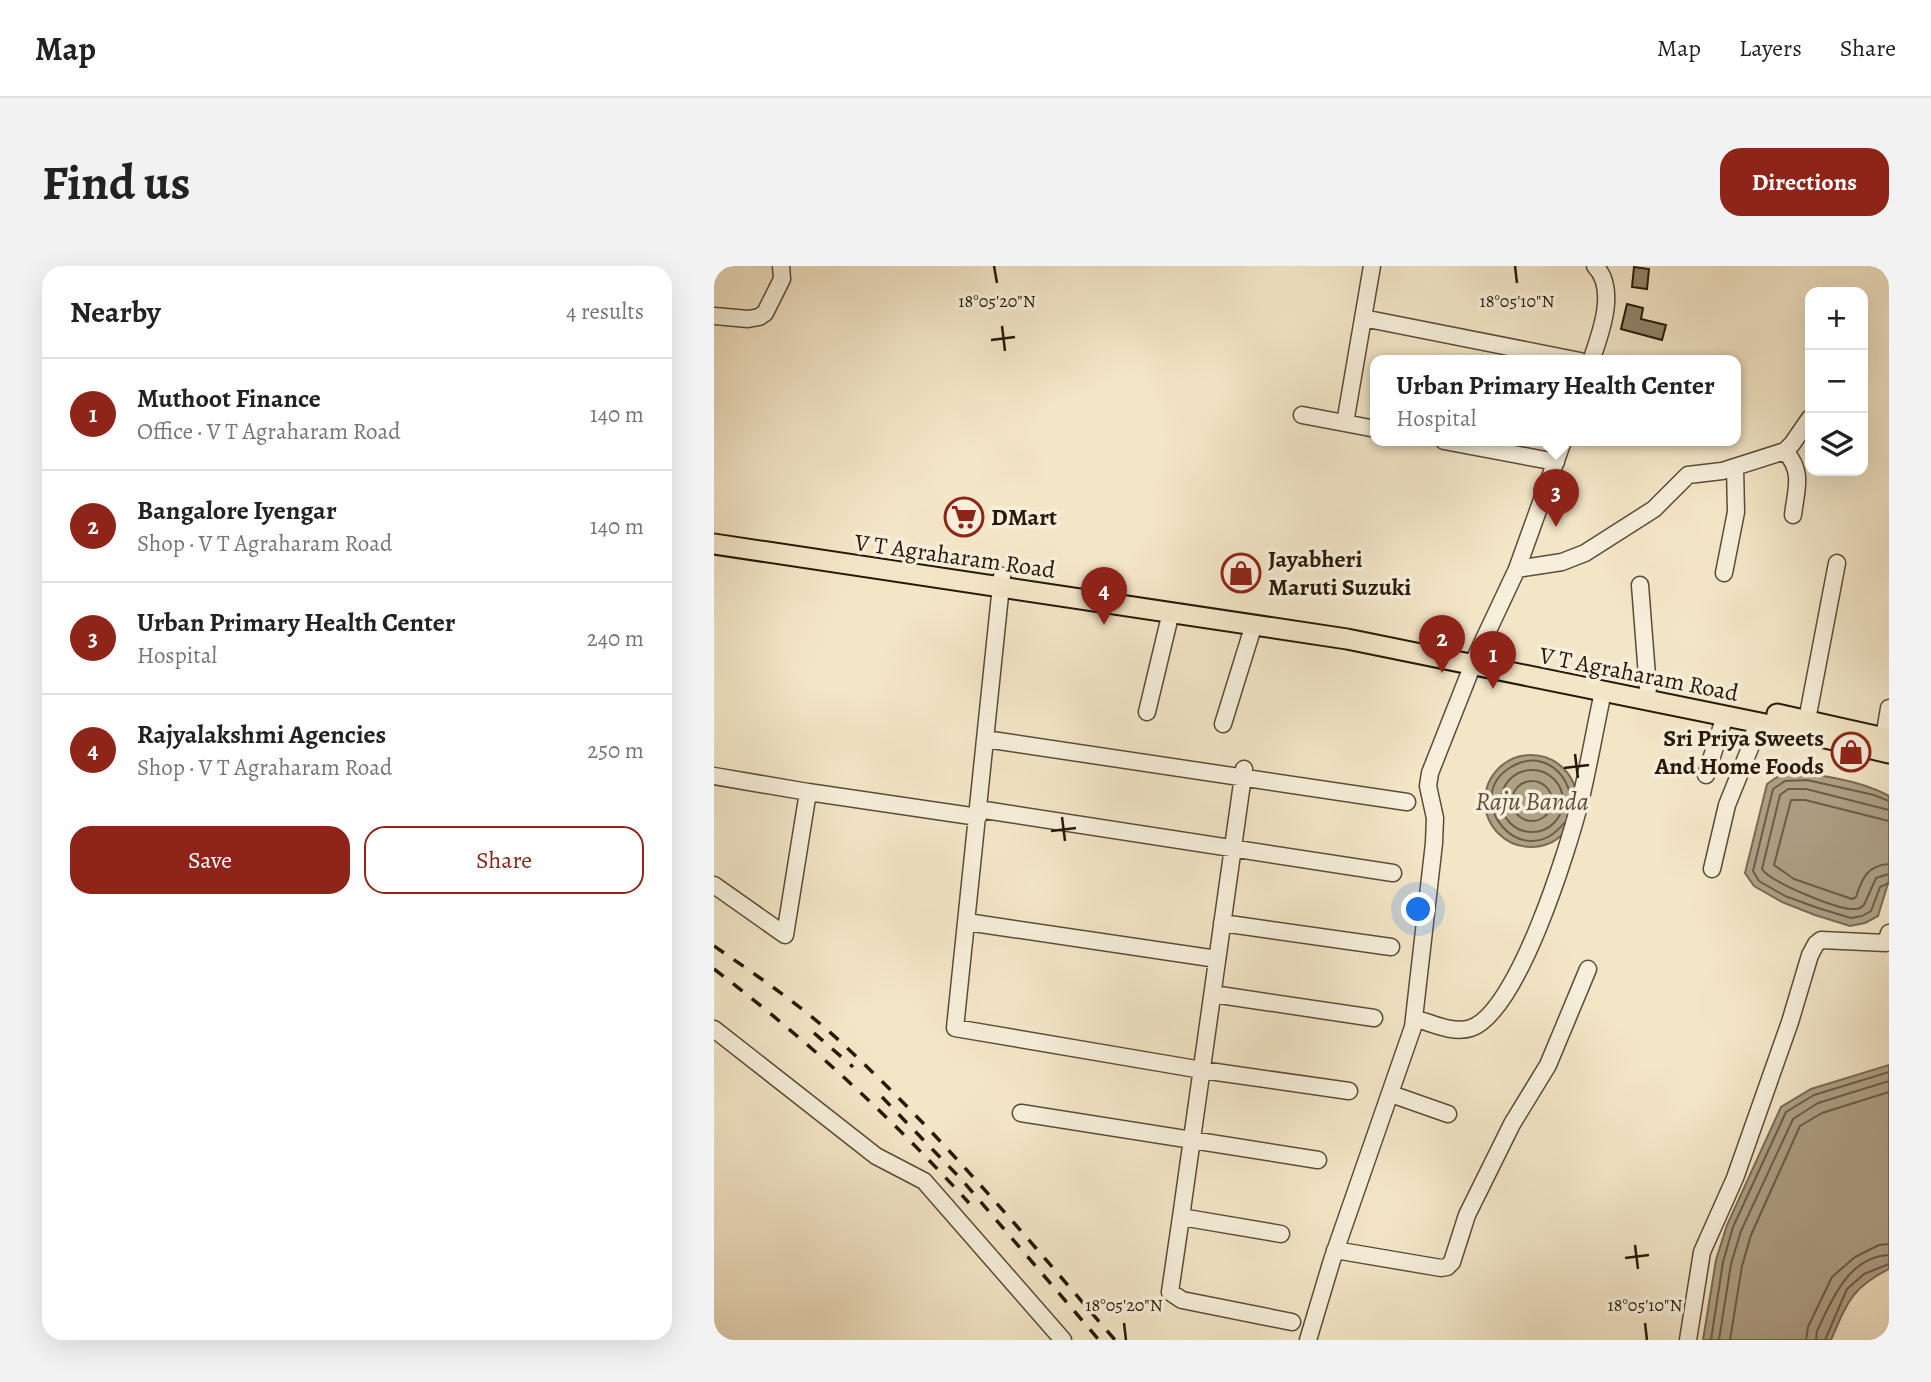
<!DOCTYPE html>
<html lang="en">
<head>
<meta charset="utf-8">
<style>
	body { margin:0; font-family:Alegreya,serif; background:#f2f2f2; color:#222 }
	.controls { position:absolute; right:21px; top:21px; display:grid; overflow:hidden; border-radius:14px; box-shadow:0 7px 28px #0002 }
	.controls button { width:63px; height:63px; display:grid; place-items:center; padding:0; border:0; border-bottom:2px solid #e0e0e0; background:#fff; color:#222; font:35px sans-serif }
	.you { position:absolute; left:705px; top:644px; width:24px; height:24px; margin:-18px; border:5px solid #fff; border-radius:50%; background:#1a73e8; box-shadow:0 0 0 10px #1a73e833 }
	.badge { display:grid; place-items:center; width:46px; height:46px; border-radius:50%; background:#8f2418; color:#fff; font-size:23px; font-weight:700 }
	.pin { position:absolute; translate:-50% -58px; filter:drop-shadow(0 2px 4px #0008) }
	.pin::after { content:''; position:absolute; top:37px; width:24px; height:21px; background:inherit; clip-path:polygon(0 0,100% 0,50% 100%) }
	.popup { position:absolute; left:656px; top:89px; width:371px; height:91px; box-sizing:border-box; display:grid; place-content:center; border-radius:14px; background:#fff; filter:drop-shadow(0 2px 5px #0005); font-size:23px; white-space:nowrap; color:#767676 }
	.popup b { font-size:26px; color:#222 }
	.popup::after { content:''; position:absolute; left:50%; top:100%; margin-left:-14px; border:14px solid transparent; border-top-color:#fff }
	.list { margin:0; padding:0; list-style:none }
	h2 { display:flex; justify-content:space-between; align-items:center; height:91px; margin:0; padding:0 28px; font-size:30px }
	h2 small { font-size:23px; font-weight:400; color:#767676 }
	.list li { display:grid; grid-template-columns:46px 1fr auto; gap:21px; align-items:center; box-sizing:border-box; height:112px; padding:0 28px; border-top:2px solid #e0e0e0 }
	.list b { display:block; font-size:26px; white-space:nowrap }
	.list p { margin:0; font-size:23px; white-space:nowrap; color:#767676 }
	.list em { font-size:23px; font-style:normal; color:#767676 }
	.actions { display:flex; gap:14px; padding:21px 28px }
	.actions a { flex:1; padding:16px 0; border:2px solid #8f2418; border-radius:21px; text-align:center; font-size:24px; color:#8f2418 }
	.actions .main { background:#8f2418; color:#fff }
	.icon { flex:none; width:38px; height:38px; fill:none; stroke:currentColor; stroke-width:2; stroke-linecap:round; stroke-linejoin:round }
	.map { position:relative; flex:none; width:1175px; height:1074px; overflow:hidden; border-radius:21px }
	header { display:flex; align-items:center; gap:42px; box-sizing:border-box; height:98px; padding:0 35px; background:#fff; border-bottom:2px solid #e0e0e0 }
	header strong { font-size:33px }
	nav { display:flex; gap:38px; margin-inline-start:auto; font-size:24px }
	.intro { display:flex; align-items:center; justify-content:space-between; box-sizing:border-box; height:168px; padding:0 42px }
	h1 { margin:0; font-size:49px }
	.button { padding:18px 32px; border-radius:21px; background:#8f2418; color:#fff; font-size:24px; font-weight:700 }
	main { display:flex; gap:42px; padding:0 42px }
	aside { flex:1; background:#fff; border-radius:21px; box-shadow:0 7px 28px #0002 }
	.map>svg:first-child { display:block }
</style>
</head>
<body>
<header>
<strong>Map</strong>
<nav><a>Map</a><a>Layers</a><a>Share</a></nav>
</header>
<div class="intro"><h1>Find us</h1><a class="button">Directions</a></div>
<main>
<aside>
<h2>Nearby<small>4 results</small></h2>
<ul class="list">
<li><span class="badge">1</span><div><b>Muthoot Finance</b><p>Office · V T Agraharam Road</p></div><em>140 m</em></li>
<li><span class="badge">2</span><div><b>Bangalore Iyengar</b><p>Shop · V T Agraharam Road</p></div><em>140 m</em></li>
<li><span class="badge">3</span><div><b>Urban Primary Health Center</b><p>Hospital</p></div><em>240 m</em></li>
<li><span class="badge">4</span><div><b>Rajyalakshmi Agencies</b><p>Shop · V T Agraharam Road</p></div><em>250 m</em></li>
</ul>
<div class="actions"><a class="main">Save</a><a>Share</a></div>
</aside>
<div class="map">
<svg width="1175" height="1074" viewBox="0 0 1175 1074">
	<rect width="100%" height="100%" fill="#f3e6c7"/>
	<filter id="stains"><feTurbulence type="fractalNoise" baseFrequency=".00286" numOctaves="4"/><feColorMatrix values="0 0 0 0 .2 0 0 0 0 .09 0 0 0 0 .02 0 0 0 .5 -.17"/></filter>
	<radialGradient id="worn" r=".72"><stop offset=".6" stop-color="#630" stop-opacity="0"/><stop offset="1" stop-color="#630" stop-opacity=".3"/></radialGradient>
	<!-- water -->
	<path fill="#aea086" stroke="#786a54" stroke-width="2" d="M771 535a46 46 0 1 1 92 0a46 46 0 1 1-92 0Z
		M1069 507C1101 507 1146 514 1175 530V614L1164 650 1151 657 1136 660 1101 649 1068 636 1040 620 1031 607 1053 518Z
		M1175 799V1003C1137 1022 1133 1037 1117 1074H989L1002 994 1013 959 1067 841 1097 823Z"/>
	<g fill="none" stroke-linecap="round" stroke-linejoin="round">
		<!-- shore -->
		<path stroke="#6a5c47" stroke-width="2" d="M787 535a31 31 0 1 1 62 0a31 31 0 1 1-62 0Z
			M798 535a20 20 0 1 1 40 0a20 20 0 1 1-40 0Z
			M1175 535 1160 529 1093 514 1071 515 1059 523 1039 605 1045 615 1071 630 1104 642 1137 652 1148 650 1157 645 1166 621 1175 617
			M1175 544 1092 523H1074L1066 529 1048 603C1056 616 1124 644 1140 643 1146 643 1146 642 1150 639L1162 612 1175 608
			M1175 555 1091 534H1077L1060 599 1080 613 1138 633 1142 631C1148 612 1154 599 1175 598
			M850 557C808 610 745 532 797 501 806 495 818 493 828 496 845 501 854 516 857 532
			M997 1074 1009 996 1019 961 1072 846 1100 829 1175 806
			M1005 1074 1017 998 1027 965 1079 853 1104 837 1175 815
			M1016 1074 1028 1000 1037 969 1086 860 1108 847 1175 826
			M1092 1074 1094 1061 1118 1011 1141 991 1165 979 1175 978
			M1102 1074 1103 1065C1118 1034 1134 991 1175 989
			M1111 1074 1133 1023 1150 1008 1175 998"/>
	</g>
	<!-- building -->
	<path fill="#91846b" stroke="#271908" stroke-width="2" d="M920 1 935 3 933 23 918 21Z
		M913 38 929 42 927 53 952 59 948 74 907 63Z"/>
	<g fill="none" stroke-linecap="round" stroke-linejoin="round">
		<defs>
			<path id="minor" d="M0 50 34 53 45 51 51 47 68 13 67 0
				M649 52 866 95
				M877 95C886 69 904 23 881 0
				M588 149 662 163
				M631 157 658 0
				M730 175 842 196
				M1071 185C1090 206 1082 223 1079 249
				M803 303 848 296 871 287 940 243 974 209 1008 205 1071 185 1078 178 1096 152
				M1010 307 1022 246 1021 201
				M288 310 241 762 488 804 635 825
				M926 319 934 423
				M433 446 457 346
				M1093 454 1123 297
				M509 458 540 358
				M1170 472 1175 442
				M271 473 693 536
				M992 509 1011 450
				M0 510 94 526
				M264 543 679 607
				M998 603 1013 539 1036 482 1043 456
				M0 619 71 669 94 526 264 551
				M253 656 503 693
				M508 657 677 681
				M499 728 660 752
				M700 752C717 757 739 768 757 762 804 746 854 583 866 536 875 499 881 462 889 426
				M0 763 162 890 210 915 349 1074
				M677 828 734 848
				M307 847 604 894
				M467 951 530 503
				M567 968 467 951 456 1026 468 1034 578 1056
				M621 984 727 1002 733 1001 738 996 753 949 798 858 834 799 874 703
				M594 1074 618 994 699 761 720 577 721 552 714 520 716 507 763 388 803 303 849 175
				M974 1074 988 986 1021 912 1076 756 1096 689 1102 678 1107 674 1172 677 1175 667"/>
			<path id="major" d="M0 278 633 373 1056 459 1175 487
				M1063 448 1175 473"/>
		</defs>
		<!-- minor casing -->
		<use href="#minor" stroke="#5a4c38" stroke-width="19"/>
		<!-- major casing -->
		<use href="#major" stroke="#271908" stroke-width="23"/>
		<!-- minor -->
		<use href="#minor" stroke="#f7efdb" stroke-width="16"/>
		<!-- major -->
		<use href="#major" stroke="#f3e6c7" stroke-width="19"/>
		<!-- rail -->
		<path stroke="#271908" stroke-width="3.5" stroke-dasharray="12 12" stroke-linecap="butt" d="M0 680C45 711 91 742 131 780 229 871 314 973 401 1074
			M0 703C92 773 177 851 255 937
			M100 767 139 801
			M168 831 248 914 385 1074"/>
	</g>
	<!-- ticks -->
	<path fill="none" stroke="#271908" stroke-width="2.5" d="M280 0 283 17M801 0 803 17M288 60 291 85M277 74 301 71M861 488 864 512M850 502 875 499M348 551 351 575M337 565 362 562M921 979 924 1003M911 992 935 989M410 1057 412 1074M931 1057 933 1074"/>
	<!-- icons -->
	<defs>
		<symbol id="supermarket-ring" viewBox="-11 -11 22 22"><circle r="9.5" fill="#f7efdb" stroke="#8f2418" stroke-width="1.5"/><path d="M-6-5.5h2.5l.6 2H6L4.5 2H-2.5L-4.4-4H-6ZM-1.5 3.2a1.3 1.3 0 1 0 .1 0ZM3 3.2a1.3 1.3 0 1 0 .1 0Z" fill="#8f2418"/></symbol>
		<symbol id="shop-ring" viewBox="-11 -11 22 22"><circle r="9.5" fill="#f7efdb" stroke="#8f2418" stroke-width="1.5"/><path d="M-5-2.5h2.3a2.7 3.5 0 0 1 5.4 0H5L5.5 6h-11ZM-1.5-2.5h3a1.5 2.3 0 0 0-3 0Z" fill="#8f2418"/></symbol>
	</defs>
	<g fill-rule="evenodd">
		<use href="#supermarket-ring" x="228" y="229" width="44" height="44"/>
		<use href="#shop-ring" x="505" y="285" width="44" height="44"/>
		<use href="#shop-ring" x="1115" y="464" width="44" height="44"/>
	</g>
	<g text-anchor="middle" stroke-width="7" stroke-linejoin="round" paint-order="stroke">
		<!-- poi labels -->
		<g font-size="24" font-weight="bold" fill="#271908" stroke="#f7efdb" text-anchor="start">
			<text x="277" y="259">DMart</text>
			<text x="554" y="301">Jayabheri<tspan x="554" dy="28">Maruti Suzuki</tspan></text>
			<text x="1110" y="480" text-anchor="end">Sri Priya Sweets<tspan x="1110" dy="28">And Home Foods</tspan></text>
		</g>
		<!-- street labels -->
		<g font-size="24" fill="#271908" stroke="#f7efdb">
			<text transform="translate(241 290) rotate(8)" y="8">V T Agraharam Road</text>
			<text transform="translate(925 408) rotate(11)" y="8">V T Agraharam Road</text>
		</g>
		<!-- water labels -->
		<g font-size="26" font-style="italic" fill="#5d4f3a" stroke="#f7efdb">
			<text x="818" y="544">Raju Banda</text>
		</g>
	</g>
	<g font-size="18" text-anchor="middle" fill="#271908" stroke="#f7efdb" stroke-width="7" stroke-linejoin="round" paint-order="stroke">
		<text x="283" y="41">18°05'20"N</text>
		<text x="803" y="41">18°05'10"N</text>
		<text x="410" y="1045">18°05'20"N</text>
		<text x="931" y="1045">18°05'10"N</text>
	</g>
	<rect width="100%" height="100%" filter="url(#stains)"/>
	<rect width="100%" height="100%" fill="url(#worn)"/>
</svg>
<div class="controls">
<button>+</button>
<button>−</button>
<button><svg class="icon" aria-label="layers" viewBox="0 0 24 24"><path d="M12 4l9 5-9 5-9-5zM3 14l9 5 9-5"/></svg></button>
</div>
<div class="you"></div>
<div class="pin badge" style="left:779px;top:423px">1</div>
<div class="pin badge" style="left:728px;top:407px">2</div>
<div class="pin badge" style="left:842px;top:261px">3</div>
<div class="popup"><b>Urban Primary Health Center</b>Hospital</div>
<div class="pin badge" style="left:390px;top:359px">4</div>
</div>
</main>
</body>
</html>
